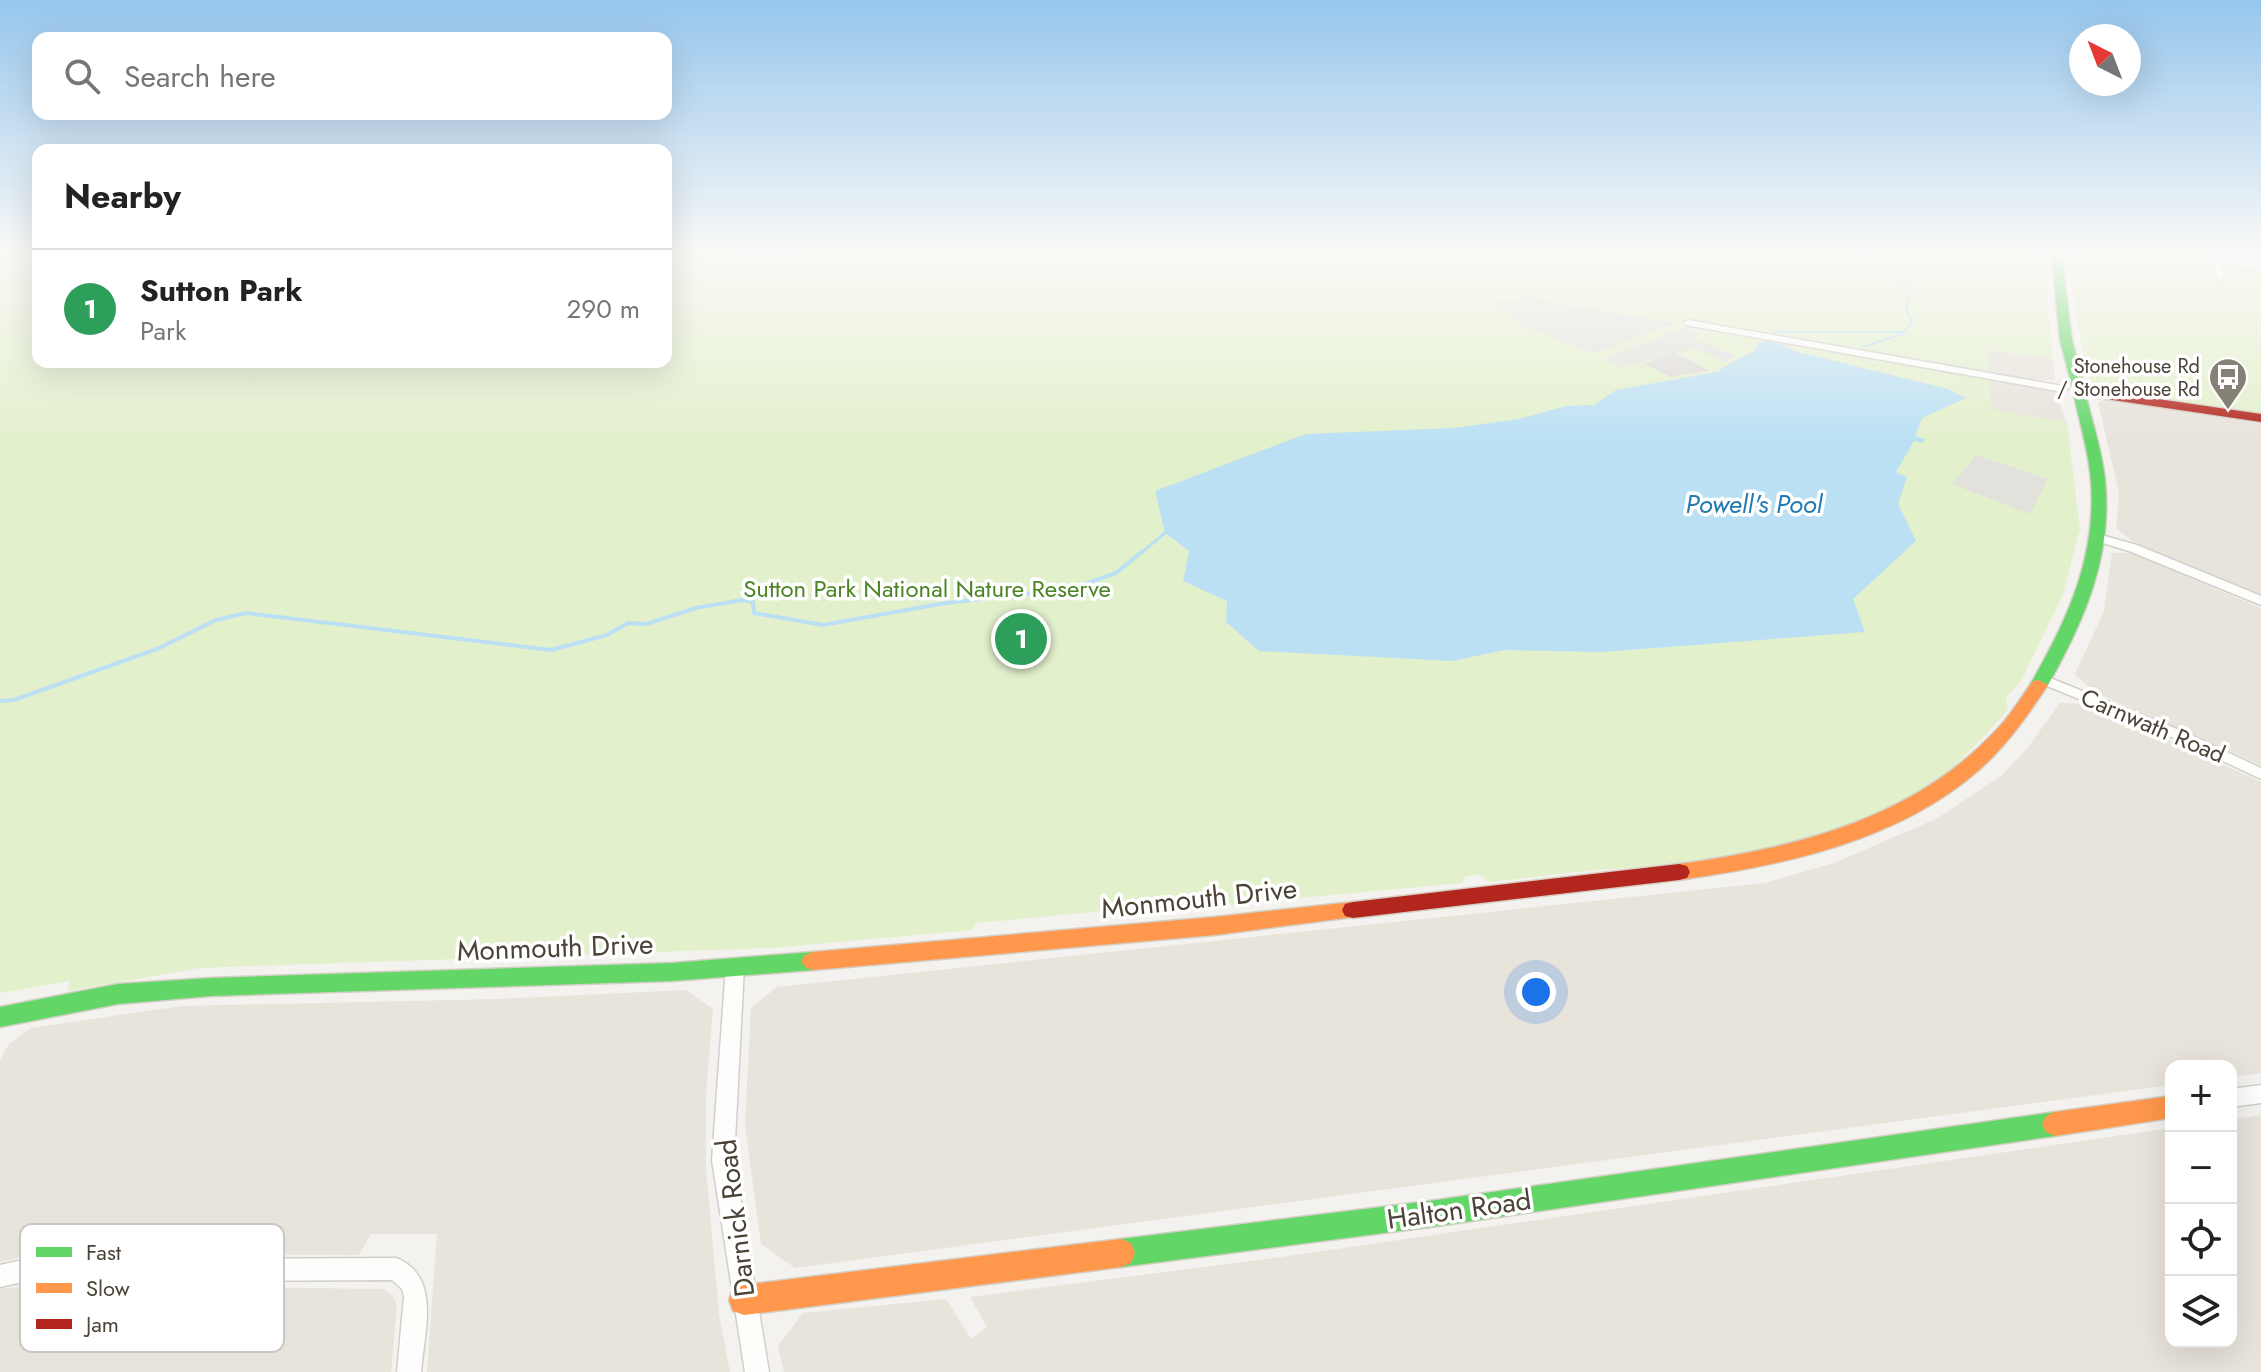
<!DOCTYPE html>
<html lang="en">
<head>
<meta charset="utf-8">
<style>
	body { margin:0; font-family:Jost,sans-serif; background:#f2f2f2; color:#222 }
	.controls { position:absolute; right:24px; bottom:24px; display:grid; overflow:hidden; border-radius:16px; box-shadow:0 8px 32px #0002 }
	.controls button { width:72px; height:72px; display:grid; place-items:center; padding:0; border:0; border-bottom:2px solid #e0e0e0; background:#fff; color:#222; font:40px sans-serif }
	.compass { position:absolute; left:2069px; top:24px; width:72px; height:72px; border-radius:50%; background:#fff; box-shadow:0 8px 32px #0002; rotate:318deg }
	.you { position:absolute; left:1536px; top:992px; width:28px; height:28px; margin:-20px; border:6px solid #fff; border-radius:50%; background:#1a73e8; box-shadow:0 0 0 12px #1a73e833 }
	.badge { display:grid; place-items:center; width:52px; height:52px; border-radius:50%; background:#7c3aed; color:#fff; font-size:26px; font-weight:700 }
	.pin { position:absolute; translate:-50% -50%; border:4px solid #fff; box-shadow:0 2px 8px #0006 }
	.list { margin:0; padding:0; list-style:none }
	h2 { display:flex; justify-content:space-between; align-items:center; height:104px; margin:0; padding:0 32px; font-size:34px }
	h2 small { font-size:26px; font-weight:400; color:#767676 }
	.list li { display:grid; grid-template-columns:52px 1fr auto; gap:24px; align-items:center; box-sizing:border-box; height:120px; padding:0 32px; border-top:2px solid #e0e0e0 }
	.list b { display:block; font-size:30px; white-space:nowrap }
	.list p { margin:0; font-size:26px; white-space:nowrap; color:#767676 }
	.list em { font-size:26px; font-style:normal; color:#767676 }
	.icon { flex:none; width:44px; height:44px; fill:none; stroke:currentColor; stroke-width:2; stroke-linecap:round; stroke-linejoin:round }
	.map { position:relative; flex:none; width:2261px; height:1372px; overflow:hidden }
	.search { position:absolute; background:#fff; box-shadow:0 8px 32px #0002; left:32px; top:32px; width:640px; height:88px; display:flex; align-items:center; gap:20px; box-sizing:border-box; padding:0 28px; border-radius:16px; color:#767676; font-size:30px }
	.panel { position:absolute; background:#fff; box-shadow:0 8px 32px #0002; left:32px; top:144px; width:640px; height:224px; border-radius:16px }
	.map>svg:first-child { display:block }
</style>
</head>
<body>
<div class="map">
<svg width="2261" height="1372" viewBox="0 0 2261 1372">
	<rect width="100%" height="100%" fill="#f4f2ee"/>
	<!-- residential -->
	<path fill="#e8e3db" d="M1986 349 2053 359 2055 380 2031 381 1987 370Z
		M1988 380 2055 392 2067 423 1991 410Z
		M2107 399 2261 424V595L2133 542 2116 528 2119 493 2098 402Z
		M2112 553H2132L2261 608V765L2094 692 2075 674 2104 611Z
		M2060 703 2089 704 2261 782V1073L2231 1077V1066H2171V1085L795 1268 761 1244 745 1124 751 1008 777 987 1765 883 1834 863 1938 818 2001 776 2026 750Z
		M686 990 713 1009 706 1096V1169L719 1314 730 1372H427L437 1234H371L359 1255 35 1254 0 1262V1060L9 1044 31 1028 181 1006 499 999Z
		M2261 1115V1372H784L778 1346 803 1313 946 1299 971 1339 987 1327 970 1297 1282 1257 2171 1128V1342H2231V1120Z
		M35 1285 383 1289 393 1296 397 1306 391 1372H0V1289Z"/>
	<!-- green -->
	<path fill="#e3f0cc" d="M0 251H38V362H666V251H2043L2053 359 1987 349 1991 409 2067 423 2080 529 2062 597 2021 681 2006 698 2008 709C1987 734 1961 762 1935 782 1923 791 1907 797 1892 805 1799 851 1700 862 1598 870 1561 873 1525 879 1489 882L1480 875 1466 876 1462 883 1128 914V909L976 923 972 930 773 948 200 968 67 991 70 981 0 993Z
		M2067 251H2204L2213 279 2227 280 2224 267 2261 269V413L2093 387 2083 355Z"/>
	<!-- parking -->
	<path fill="#e3e1dc" d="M760 251H812L731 273 711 264Z
		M1526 297 1590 309 1676 323 1594 353 1522 326 1493 302 1522 301Z
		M1685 328 1699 333 1695 340 1737 356 1726 362 1697 349 1700 347 1620 368 1605 358Z
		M1976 455 2048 479 2030 514 1952 484Z"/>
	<!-- water -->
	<path fill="#bbe0f4" d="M1772 340 1794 351 1948 389 1966 398 1922 418 1915 436 1925 439 1923 443 1914 441 1896 472 1907 477 1898 504 1916 541 1853 599 1865 632 1602 652 1505 650 1452 661 1259 651 1226 622 1227 601 1183 581 1189 551 1165 533 1155 491 1306 434 1454 428 1518 419 1566 406 1594 405 1616 390 1722 371 1720 369 1756 350 1758 342Z"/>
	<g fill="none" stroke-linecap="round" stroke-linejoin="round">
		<!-- stream-far2 -->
		<path stroke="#bbe0f4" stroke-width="2" d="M1773 332H1904L1912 322 1906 309 1911 293 1893 273 1863 251
			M1863 347 1902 334"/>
		<!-- stream-far1 -->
		<path stroke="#bbe0f4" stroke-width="3" d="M1141 553 1165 533"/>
		<!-- stream -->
		<path stroke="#bbe0f4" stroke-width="4" d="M0 701 14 700 157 649 216 620 246 613 551 650 607 635 628 623 646 624 696 608 742 600 753 602 754 613 823 625 945 603 1071 589 1116 573 1143 551"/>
	</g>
	<!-- building -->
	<path fill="#dedbd6" stroke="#dcd9d3" stroke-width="2" d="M1674 354 1693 363 1706 370 1672 376 1647 364Z"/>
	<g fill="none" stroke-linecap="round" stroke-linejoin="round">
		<defs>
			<path id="street" d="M2207 251H2215L2218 260 2261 265V269L2220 265 2225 278 2218 280Z
				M1688 320 2063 386 2068 389 2063 392 1685 325 1684 323Z
				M2094 533 2137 545 2261 596V605L2129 551 2090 539V535Z
				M2045 676 2184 732 2261 768V779L2174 738 2040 683 2038 680 2040 677Z
				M735 960 741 962 744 967 734 1160 769 1372H745L712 1160 726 967 729 962Z
				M2261 1085V1103L2231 1107V1089Z
				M396 1258C442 1276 424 1333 421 1372H397L404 1297 402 1289 392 1280 23 1282 0 1287V1265L23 1260Z"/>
			<path id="fast" d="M2051 251H2061L2072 340 2084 386 2078 390 2072 386 2060 340Z
				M2080 392 2086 396C2093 424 2102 452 2105 480 2113 556 2084 621 2048 685L2039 690 2030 685C2067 621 2097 557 2091 481 2089 452 2080 424 2074 396Z
				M813 952 821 955 825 961 821 967 813 970 672 981 211 996 118 1004 0 1027V1007L118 984 211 978 672 963Z
				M2055 1112 2064 1116 2068 1124 2064 1132 2055 1136 1430 1227 1121 1267 1111 1263 1107 1253 1111 1243 1121 1239 1430 1201Z"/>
			<path id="slow" d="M2039 680 2048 685C2027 716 2007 745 1979 770 1897 842 1783 865 1679 880L1671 878 1668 872 1671 866 1679 864C1797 848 1917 818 2000 726 2012 713 2022 696 2033 681Z
				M1353 902 1361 904 1364 910 1361 916 1215 935 813 970 805 967 801 961 805 955 813 952 1215 917Z
				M2171 1096V1118L2055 1136 2046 1132 2042 1124 2046 1116 2055 1112Z
				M1121 1239 1131 1243 1135 1253 1131 1263 1121 1267 744 1315 733 1311 729 1300 733 1289 744 1285Z"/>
			<path id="jam" d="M2096 390 2261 414V422L2092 397V391Z
				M1679 864 1687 866 1690 872 1687 878 1679 880 1353 918 1345 916 1342 910 1345 904 1353 902Z"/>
		</defs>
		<!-- street casing -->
		<use href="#street" stroke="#d2cfcb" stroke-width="3"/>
		<!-- fast casing -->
		<use href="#fast" stroke="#d4cfc4" stroke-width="3"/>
		<!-- slow casing -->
		<use href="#slow" stroke="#d4cfc4" stroke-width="3"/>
		<!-- jam casing -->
		<use href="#jam" stroke="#d4cfc4" stroke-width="3"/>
		<!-- street -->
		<use href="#street" fill="#fdfdfc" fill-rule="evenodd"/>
		<!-- fast -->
		<use href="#fast" fill="#63d668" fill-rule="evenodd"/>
		<!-- slow -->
		<use href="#slow" fill="#ff974d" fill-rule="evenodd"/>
		<!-- jam -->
		<use href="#jam" fill="#b3261e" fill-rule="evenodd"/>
	</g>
	<!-- sky -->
	<linearGradient id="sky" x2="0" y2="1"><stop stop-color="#96c6ed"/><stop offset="0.57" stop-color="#faf9f7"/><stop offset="1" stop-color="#faf9f7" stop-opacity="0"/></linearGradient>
	<rect width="2261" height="443" fill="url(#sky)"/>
	<!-- icons -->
	<defs>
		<symbol id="bus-pin" viewBox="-11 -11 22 30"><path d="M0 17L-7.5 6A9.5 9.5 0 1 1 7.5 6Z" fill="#878077" stroke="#fff"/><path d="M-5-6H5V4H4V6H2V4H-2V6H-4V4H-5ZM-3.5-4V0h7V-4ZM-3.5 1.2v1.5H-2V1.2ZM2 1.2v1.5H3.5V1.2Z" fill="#fff"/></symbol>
	</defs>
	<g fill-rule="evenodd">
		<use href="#bus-pin" x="2206" y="355" width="44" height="60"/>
	</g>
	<g text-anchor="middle" stroke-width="7" stroke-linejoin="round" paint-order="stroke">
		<!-- far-poi labels -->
		<g font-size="20" fill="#4c4337" stroke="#fff" text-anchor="end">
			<text x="2200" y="373">Stonehouse Rd<tspan x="2200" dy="23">/ Stonehouse Rd</tspan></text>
		</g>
		<!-- park labels -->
		<g font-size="24" fill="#4c8424" stroke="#fff">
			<text x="927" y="597">Sutton Park National Nature Reserve</text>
		</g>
		<!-- street labels -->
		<g font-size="24" fill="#4c4337" stroke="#fff">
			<text transform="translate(2153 726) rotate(23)" y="8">Carnwath Road</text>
		</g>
		<!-- water labels -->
		<g font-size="26" font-style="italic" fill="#237bb1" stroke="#fff">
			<text x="1754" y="513">Powell's Pool</text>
		</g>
		<!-- near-street labels -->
		<g font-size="28" fill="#4c4337" stroke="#fff">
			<text transform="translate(1199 898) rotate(-6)" y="10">Monmouth Drive</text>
			<text transform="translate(555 947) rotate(-2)" y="10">Monmouth Drive</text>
			<text transform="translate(1459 1209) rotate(-8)" y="10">Halton Road</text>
			<text transform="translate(735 1218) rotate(-97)" y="10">Darnick Road</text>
		</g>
	</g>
	<!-- legend -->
	<rect x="20" y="1224" width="264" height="128" rx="12" fill="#fff" stroke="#c9c7c3" stroke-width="2"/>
	<rect x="36" y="1247" width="36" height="10" fill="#63d668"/>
	<rect x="36" y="1283" width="36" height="10" fill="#ff974d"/>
	<rect x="36" y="1319" width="36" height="10" fill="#b3261e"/>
	<g font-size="22" fill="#4c4337">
		<text x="86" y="1260">Fast</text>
		<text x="86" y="1296">Slow</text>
		<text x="86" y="1332">Jam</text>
	</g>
</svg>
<div class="controls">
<button>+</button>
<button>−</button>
<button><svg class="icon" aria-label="locate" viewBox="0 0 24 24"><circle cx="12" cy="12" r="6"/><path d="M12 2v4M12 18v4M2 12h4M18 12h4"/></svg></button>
<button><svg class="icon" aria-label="layers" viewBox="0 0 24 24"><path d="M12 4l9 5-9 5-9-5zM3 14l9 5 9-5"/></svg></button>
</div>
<svg class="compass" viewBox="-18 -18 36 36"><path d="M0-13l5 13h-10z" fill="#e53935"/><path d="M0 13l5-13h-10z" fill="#767676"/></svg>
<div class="you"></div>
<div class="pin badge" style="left:1021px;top:639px;background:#2e9e5b">1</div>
<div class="search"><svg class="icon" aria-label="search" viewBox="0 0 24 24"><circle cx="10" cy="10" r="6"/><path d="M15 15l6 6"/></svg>Search here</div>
<section class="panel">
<h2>Nearby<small></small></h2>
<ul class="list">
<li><span class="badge" style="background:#2e9e5b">1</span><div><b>Sutton Park</b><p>Park</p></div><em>290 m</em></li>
</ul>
</section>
</div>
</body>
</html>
